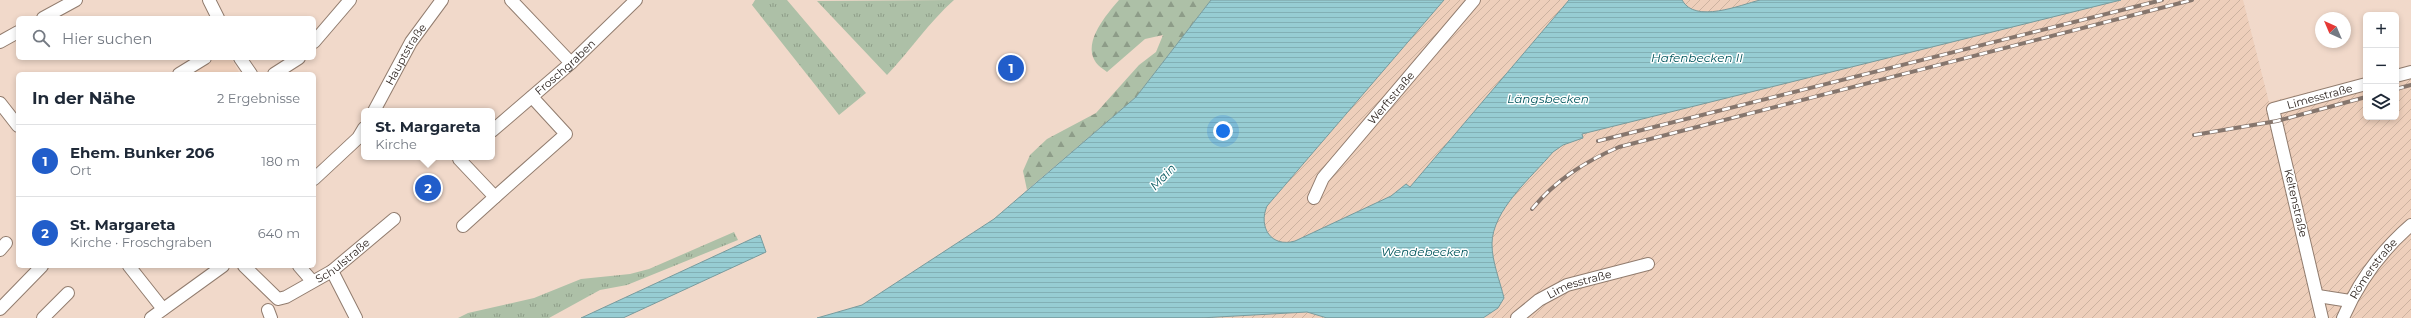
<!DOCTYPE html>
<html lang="de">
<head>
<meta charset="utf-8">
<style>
	body { margin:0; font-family:Montserrat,sans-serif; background:#f2f2f3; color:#1f2937 }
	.controls { position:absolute; right:12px; top:12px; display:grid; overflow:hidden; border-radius:6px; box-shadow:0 2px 6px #0003 }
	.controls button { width:36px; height:36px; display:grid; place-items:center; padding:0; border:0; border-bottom:1px solid #e0e1e3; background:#fff; color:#1f2937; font:20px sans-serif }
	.compass { position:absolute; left:2315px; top:12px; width:36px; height:36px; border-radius:50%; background:#fff; box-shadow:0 2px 6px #0003; rotate:316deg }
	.you { position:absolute; left:1223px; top:131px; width:14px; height:14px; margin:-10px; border:3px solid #fff; border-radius:50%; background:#1a73e8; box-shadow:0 0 0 6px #1a73e833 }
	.badge { display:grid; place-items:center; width:26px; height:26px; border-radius:50%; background:#215dca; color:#fff; font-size:13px; font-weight:700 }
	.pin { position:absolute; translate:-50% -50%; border:2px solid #fff; box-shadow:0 1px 4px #0006 }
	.popup { position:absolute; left:361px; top:108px; width:134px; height:52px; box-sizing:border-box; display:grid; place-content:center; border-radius:6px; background:#fff; filter:drop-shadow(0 1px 3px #0005); font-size:13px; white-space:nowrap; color:#747a83 }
	.popup b { font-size:15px; color:#1f2937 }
	.popup::after { content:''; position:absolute; left:50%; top:100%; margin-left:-8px; border:8px solid transparent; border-top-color:#fff }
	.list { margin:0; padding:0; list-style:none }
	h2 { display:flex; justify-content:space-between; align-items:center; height:52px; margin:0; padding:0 16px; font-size:17px }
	h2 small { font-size:13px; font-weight:400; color:#747a83 }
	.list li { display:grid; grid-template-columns:26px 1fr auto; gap:12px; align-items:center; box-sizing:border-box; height:72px; padding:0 16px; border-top:1px solid #e0e1e3 }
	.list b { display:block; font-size:15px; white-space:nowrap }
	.list p { margin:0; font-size:13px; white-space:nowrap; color:#747a83 }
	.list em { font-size:13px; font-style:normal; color:#747a83 }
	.icon { flex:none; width:22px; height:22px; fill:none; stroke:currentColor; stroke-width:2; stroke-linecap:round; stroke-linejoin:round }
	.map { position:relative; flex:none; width:2411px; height:318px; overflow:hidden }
	.search { position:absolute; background:#fff; box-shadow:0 2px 6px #0003; left:16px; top:16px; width:300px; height:44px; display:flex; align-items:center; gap:10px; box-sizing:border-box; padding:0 14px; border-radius:6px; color:#747a83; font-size:15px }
	.panel { position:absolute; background:#fff; box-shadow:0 2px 6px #0003; left:16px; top:72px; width:300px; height:196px; border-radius:6px }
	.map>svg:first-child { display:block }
</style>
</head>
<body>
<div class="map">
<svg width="2411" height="318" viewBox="0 0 2411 318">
	<defs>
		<pattern id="industrial-furrows" width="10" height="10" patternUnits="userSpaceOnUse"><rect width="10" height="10" fill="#eecfbb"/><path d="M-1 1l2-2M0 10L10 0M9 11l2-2" fill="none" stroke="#ccb2a0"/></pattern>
		<pattern id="grass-tufts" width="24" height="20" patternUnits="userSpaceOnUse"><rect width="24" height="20" fill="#adc0a7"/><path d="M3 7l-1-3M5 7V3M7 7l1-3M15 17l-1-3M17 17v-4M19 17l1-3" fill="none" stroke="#8d9c88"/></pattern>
		<pattern id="forest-firs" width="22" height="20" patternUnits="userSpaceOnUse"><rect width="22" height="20" fill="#adc0a7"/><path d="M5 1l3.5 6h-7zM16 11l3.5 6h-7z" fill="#8d9c88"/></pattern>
		<pattern id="water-rules" width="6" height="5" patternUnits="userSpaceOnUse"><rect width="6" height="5" fill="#97cdd3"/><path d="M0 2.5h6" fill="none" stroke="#82b0b5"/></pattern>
	</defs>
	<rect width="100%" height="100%" fill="#f1d9ca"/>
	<!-- industrial -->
	<path fill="url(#industrial-furrows)" d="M1444 0H2243L2269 102 2366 78V117H2396V70L2411 66V318H1159L1263 216 1267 206Z"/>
	<!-- built -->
	<path fill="#eecfbb" d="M211 58H231L240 74H184Z"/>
	<!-- grass -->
	<path fill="url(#grass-tufts)" d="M755 0H787L866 93 839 115 752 5Z
		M954 0C929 22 910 51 887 75L817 1Z
		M734 232 738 240 627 285 600 290 549 318H458L468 313 534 298 581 279 630 274 649 269Z"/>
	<!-- forest -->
	<path fill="url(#forest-firs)" d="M1119 0H1211L1136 97 1027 190 1023 171 1030 155 1047 139 1096 113 1139 65 1156 52 1163 35 1145 39 1107 72C1103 69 1097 65 1095 61 1083 41 1107 14 1119 0Z"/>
	<!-- water -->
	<path fill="url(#water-rules)" stroke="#789b9d" d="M1211 0H1444L1267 206C1258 227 1271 248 1295 241L1391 196 1406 184 1410 187 1569 0H1682C1695 24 1740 5 1760 0H2121L1582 134 1583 138 1563 145 1553 152C1532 177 1492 210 1492 244 1492 262 1500 281 1504 298L1498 308 1483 318H1327L1307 312 1200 318H817L862 305 994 219 1136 97Z
		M760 235 766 252 623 318H581Z"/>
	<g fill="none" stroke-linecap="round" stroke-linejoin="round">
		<defs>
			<g id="minor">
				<path d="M209 0 218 18"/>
				<path d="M511 0 571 63"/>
				<path d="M43 18 76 0"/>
				<path d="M0 42 18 32"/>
				<path d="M314 42 350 0"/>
				<path d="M240 58 251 74"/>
				<path d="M179 74 205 58"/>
				<path d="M274 74 299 58"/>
				<path d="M2396 76 2411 72"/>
				<path d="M0 103 18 126"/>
				<path id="s1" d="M374 111 411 42 442 0"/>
				<path id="s2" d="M492 131 571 63 636 0"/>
				<path d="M462 157 459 159 495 197 463 226"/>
				<path d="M314 179 358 138 364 128"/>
				<path d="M495 197 566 134 532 97"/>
				<path id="s3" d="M1314 198 1323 178 1474 0"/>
				<path d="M0 250 6 243"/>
				<path d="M129 266 163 309"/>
				<path id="s4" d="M244 266 278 299 286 297 332 271 394 219"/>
				<path d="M299 266 312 281"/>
				<path d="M332 271 356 318"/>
				<path d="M2318 296 2350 301"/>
				<path d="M0 309 42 266"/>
				<path d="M268 310 271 318"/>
				<path d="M43 318 68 293"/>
				<path d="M151 318 223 266"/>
				<path id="s5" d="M1517 318 1539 300 1567 285 1648 264"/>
				<path id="s6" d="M2322 318 2273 109 2366 84"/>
				<path id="s7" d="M2343 318C2358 283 2382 250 2411 225"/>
			</g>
		</defs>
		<!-- minor casing -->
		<use href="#minor" stroke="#917c6e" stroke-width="14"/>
		<!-- minor -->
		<use href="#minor" stroke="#fff" stroke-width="12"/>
		<defs>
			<path id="rail" d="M2396 89 2411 85
				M2194 135 2277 121 2366 97
				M1598 141 2162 0
				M1532 209C1556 180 1584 162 1619 147L2192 0"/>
		</defs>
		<!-- rail casing -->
		<use href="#rail" stroke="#86766d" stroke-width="4"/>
		<!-- rail -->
		<use href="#rail" stroke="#fff" stroke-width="2.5" stroke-dasharray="8" stroke-linecap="butt"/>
	</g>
	<g text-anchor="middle" stroke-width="3" stroke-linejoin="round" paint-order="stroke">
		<!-- street labels -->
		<g font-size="11" fill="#2e2520" stroke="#fff">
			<text dy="4" stroke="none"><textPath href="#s1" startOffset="65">Hauptstraße</textPath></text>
			<text dy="4" stroke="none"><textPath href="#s2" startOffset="97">Froschgraben</textPath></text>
			<text dy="4" stroke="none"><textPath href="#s3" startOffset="127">Werftstraße</textPath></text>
			<text dy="4" stroke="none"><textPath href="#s6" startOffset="263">Limesstraße</textPath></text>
			<text transform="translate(2296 203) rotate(77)" y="4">Keltenstraße</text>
			<text dy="4" stroke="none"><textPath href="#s4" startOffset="123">Schulstraße</textPath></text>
			<text dy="4" stroke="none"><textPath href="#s7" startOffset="58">Römerstraße</textPath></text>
			<text dy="4" stroke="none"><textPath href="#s5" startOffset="72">Limesstraße</textPath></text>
		</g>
		<!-- water labels -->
		<g font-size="12" font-style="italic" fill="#01555c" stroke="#fff">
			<text x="1697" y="62">Hafenbecken II</text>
			<text x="1548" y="103">Längsbecken</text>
			<text transform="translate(1163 177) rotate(-46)" y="4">Main</text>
			<text x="1425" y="256">Wendebecken</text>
		</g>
	</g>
</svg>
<div class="controls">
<button>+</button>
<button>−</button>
<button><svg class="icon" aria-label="layers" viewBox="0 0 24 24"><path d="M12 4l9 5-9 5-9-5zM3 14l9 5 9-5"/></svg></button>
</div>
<svg class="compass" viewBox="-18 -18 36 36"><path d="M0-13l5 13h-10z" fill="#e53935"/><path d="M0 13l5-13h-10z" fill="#747a83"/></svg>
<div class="you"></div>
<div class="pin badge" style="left:1011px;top:68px">1</div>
<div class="pin badge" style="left:428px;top:188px">2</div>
<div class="popup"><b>St. Margareta</b>Kirche</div>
<div class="search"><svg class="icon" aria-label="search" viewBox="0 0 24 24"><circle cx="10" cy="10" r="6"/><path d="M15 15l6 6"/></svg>Hier suchen</div>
<section class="panel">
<h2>In der Nähe<small>2 Ergebnisse</small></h2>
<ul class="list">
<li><span class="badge">1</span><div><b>Ehem. Bunker 206</b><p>Ort</p></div><em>180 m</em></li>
<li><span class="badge">2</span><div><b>St. Margareta</b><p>Kirche · Froschgraben</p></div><em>640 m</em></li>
</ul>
</section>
</div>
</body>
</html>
